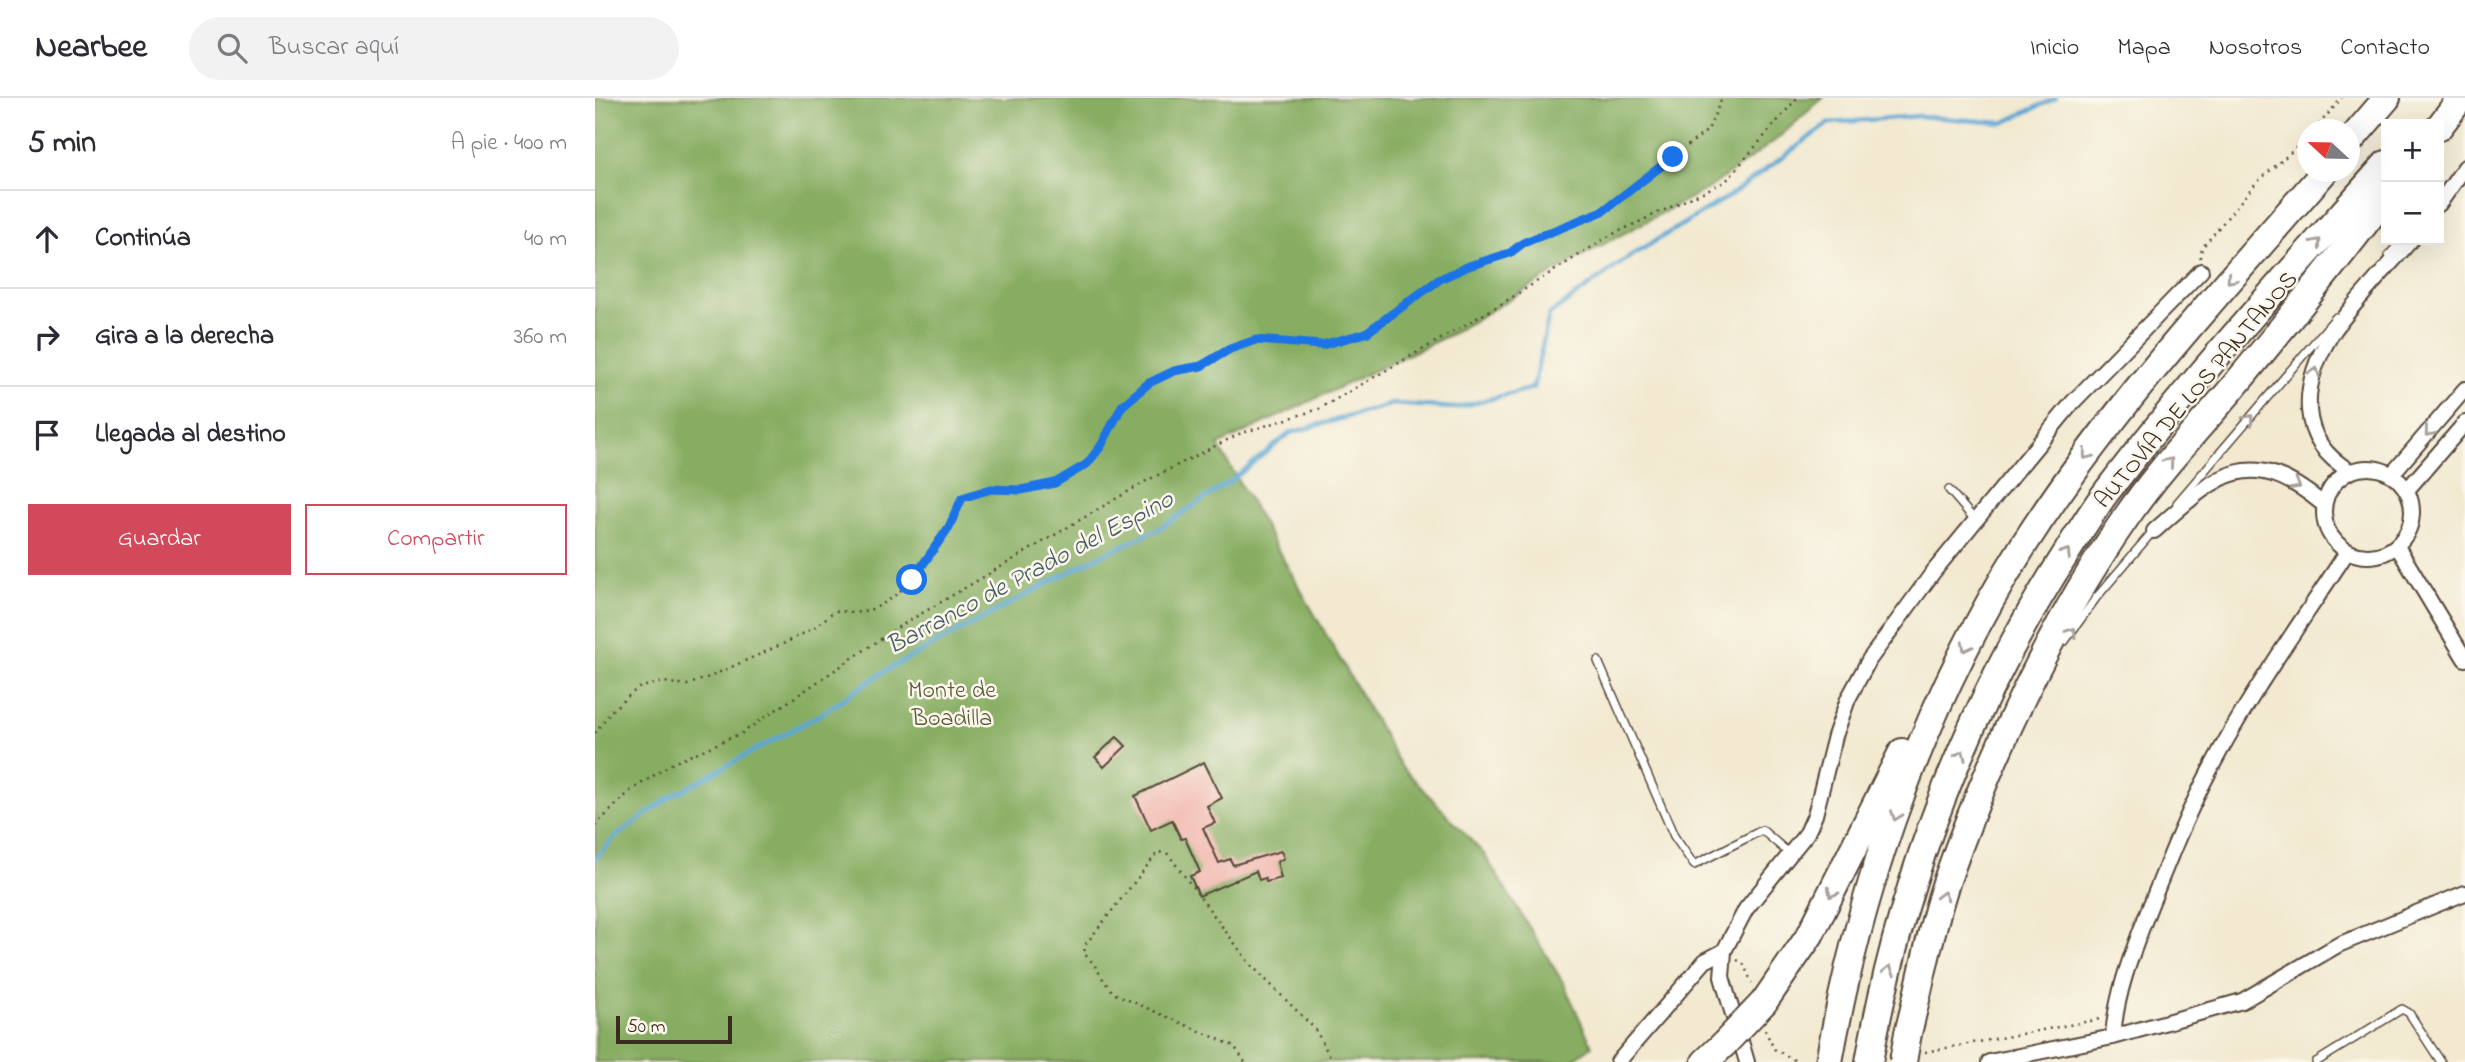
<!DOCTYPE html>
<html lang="es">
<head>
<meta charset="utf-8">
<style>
	body { margin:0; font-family:"Indie Flower",sans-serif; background:#f2f2f3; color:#2b2b33 }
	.controls { position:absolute; right:21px; top:21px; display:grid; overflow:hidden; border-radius:0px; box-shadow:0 7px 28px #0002 }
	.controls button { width:63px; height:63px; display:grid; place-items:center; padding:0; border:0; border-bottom:2px solid #e1e1e2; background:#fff; color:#2b2b33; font:35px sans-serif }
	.compass { position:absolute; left:1702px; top:21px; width:63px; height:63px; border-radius:50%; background:#fff; box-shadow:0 7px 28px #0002; rotate:292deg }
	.scale { position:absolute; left:21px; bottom:18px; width:116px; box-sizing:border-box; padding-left:7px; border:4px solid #3b2a1e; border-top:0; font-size:19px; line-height:24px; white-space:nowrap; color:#3b2a1e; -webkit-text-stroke:5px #fbf7ec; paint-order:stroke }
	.stop { position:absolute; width:21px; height:21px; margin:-16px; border:5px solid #1a73e8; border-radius:50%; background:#fff }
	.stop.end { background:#1a73e8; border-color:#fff; box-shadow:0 2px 7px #0008 }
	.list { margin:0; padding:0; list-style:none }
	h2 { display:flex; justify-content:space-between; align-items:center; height:91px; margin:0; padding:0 28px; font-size:30px }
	h2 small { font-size:23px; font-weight:400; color:#7c7c81 }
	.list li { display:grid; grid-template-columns:46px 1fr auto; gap:21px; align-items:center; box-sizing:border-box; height:98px; padding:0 28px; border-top:2px solid #e1e1e2 }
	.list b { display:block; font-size:26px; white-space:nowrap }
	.list em { font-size:23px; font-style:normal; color:#7c7c81 }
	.actions { display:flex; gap:14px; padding:21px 28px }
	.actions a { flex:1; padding:16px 0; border:2px solid #d1495b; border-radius:0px; text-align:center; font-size:24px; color:#d1495b }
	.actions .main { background:#d1495b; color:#fff }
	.icon { flex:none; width:38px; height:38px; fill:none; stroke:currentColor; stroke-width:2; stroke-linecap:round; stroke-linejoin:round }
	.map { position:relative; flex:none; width:1870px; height:964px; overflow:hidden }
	header { display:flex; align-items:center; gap:42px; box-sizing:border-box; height:98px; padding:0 35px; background:#fff; border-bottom:2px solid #e1e1e2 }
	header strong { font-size:33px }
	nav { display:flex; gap:38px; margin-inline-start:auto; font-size:24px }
	.search { width:490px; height:63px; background:#f2f2f3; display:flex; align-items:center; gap:18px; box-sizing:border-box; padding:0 24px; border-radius:38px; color:#7c7c81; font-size:26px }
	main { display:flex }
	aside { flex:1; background:#fff }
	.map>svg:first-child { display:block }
</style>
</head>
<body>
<header>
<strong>Nearbee</strong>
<div class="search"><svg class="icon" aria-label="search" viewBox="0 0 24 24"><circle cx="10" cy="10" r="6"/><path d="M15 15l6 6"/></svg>Buscar aquí</div>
<nav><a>Inicio</a><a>Mapa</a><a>Nosotros</a><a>Contacto</a></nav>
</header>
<main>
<aside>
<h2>5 min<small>A pie · 400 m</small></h2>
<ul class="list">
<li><svg class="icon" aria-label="ahead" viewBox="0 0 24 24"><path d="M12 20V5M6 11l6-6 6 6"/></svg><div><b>Continúa</b></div><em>40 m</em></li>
<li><svg class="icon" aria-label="right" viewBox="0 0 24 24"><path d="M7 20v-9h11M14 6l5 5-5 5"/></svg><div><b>Gira a la derecha</b></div><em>360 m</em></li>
<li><svg class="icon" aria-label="arrive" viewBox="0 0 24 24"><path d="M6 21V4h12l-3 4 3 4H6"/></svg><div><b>Llegada al destino</b></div></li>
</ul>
<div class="actions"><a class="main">Guardar</a><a>Compartir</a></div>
</aside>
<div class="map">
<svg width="1870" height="964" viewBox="0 0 1870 964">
	<rect width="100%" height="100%" fill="#fbf7ec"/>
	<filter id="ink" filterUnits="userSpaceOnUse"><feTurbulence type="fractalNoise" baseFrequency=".0143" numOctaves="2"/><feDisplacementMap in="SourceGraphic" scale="14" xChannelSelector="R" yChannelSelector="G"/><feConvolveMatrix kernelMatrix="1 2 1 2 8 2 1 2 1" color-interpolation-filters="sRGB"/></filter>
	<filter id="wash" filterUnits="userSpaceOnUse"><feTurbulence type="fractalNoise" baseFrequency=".00686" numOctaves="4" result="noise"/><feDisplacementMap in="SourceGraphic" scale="28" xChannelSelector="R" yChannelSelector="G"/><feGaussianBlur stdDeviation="1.57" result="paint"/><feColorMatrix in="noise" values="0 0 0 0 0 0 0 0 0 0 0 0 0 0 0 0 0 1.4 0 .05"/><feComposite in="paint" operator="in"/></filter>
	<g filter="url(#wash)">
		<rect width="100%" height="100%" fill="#f2e9d0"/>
		<!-- forest -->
		<path fill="#87ad62" stroke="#616c40" stroke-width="2" d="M0 0H1228L1182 41 1116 89 992 155 856 236 623 347 806 668 889 756 969 886 997 948 975 964H0Z"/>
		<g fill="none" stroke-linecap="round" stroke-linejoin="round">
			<!-- stream -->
			<path stroke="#5aa6d3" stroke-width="4.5" d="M0 761 20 739 75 699 226 616 290 573 498 461 562 432 637 382 695 335 798 306 860 310 938 290 954 217 1037 157 1136 97 1234 25 1324 18 1408 25 1461 0"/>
		</g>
		<g id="blocks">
			<!-- building -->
			<path fill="#f0b1a8" d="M522 639 531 648 509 669 500 659Z
				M609 664 627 700 612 708 620 725 608 730 624 765 635 761 638 767 686 753 689 760 682 764 686 780 671 784 670 780 664 782 661 773 604 798 595 778 605 774 590 740 586 741 577 722 556 732 540 698Z"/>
		</g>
	</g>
	<g filter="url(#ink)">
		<use href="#blocks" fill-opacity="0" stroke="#564739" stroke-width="2"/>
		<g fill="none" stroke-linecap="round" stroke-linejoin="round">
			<defs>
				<path id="service" d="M1794 157 1807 142
					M1354 392 1380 422
					M1582 405 1741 219
					M1470 543 1501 500 1559 432
					M1003 563 1079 738 1099 767 1167 732 1196 757
					M1721 964 1807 911 1814 915 1846 964"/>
				<path id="minor" d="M1844 106 1870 69
					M1729 414a44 44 0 1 1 88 0a44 44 0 1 1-88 0Z
					M1755 373C1701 342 1706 286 1736 237 1757 205 1791 172 1816 142
					M1797 376 1870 291
					M1812 392 1870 325
					M1559 433C1621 378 1653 343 1729 407
					M1802 448 1870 561
					M1518 939C1521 894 1538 853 1554 811 1573 764 1592 715 1616 670 1655 595 1706 525 1752 454
					M1023 964 1110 863 1129 853
					M1152 964 1127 879 1129 853 1151 811 1212 735 1220 717 1240 638 1253 601 1274 562 1339 473 1478 304 1606 173
					M1394 964 1518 939 1647 903 1743 847 1870 795"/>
				<path id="motorway" d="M1844 29 1866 0
					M1755 43 1792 0
					M1169 904 1215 837 1307 654
					M1313 935C1326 885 1335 831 1352 782 1395 659 1457 525 1532 418 1563 373 1601 333 1636 292 1689 228 1741 164 1791 98
					M1110 964 1130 945
					M1234 964C1266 783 1330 604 1428 448 1514 313 1625 194 1729 74
					M1274 964C1305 784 1373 608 1472 454 1486 432 1500 408 1516 388 1601 276 1698 172 1791 66"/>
			</defs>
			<!-- service casing -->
			<use href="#service" stroke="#564739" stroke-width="10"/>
			<!-- minor casing -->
			<use href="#minor" stroke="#564739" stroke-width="18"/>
			<!-- motorway casing -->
			<use href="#motorway" stroke="#564739" stroke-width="30"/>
			<!-- path -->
			<path stroke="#564739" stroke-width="2.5" stroke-dasharray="2 5" stroke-linecap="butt" d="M1719 32 1747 0
				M1605 160 1607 150 1660 86 1713 39
				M0 635 16 613 43 590 68 584 92 587 114 579 190 545 221 529 239 513C248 513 258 515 266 514 311 507 350 438 367 400L396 391 426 392 460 385 492 366 506 348 527 308 554 285 579 273 606 268 635 251 661 242 727 247 770 235 845 181 874 168 915 155 928 145 1008 113 1113 32 1127 0
				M0 728 35 693 78 665 147 635 302 530 551 383 644 336 724 311 908 205 1014 138 1131 83 1202 0
				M1142 862 1148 865 1157 885
				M1170 932 1179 951 1203 964
				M1330 954 1506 921
				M650 964 639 948 522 897C507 886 504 868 489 856L490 847 563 754 573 756 655 866 720 931 738 964"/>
			<!-- service -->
			<use href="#service" stroke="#fff" stroke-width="7"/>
			<!-- minor -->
			<use href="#minor" stroke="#fff" stroke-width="14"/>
			<!-- motorway -->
			<use href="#motorway" stroke="#fff" stroke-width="26"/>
			<defs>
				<path id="motorway-bridge" d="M1130 945 1169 904
					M1308 964 1313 935"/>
			</defs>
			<!-- motorway-bridge casing -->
			<use href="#motorway-bridge" stroke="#564739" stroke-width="30" stroke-linecap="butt"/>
			<!-- motorway-bridge -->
			<use href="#motorway-bridge" stroke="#fff" stroke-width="26"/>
		</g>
		<!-- one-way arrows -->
		<defs><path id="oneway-chevron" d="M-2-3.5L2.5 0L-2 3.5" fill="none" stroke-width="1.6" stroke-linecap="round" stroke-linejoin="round" transform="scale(1.75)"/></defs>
		<g stroke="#a79f9a">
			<use href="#oneway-chevron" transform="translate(1722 145) rotate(-49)"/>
			<use href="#oneway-chevron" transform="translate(1636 181) rotate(131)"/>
			<use href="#oneway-chevron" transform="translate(1720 274) rotate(-69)"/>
			<use href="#oneway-chevron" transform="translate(1654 321) rotate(-50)"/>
			<use href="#oneway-chevron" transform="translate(1834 334) rotate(130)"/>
			<use href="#oneway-chevron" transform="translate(1492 357) rotate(128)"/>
			<use href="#oneway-chevron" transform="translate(1574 364) rotate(-50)"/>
			<use href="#oneway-chevron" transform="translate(1701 387) rotate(30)"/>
			<use href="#oneway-chevron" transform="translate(1471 455) rotate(-57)"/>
			<use href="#oneway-chevron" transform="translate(1477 534) rotate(-55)"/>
			<use href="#oneway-chevron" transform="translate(1371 549) rotate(118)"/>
			<use href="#oneway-chevron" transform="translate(1366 657) rotate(-66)"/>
			<use href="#oneway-chevron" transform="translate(1301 718) rotate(110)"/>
			<use href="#oneway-chevron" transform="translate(1237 795) rotate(119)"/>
			<use href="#oneway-chevron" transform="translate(1348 798) rotate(-76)"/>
			<use href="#oneway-chevron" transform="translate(1294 872) rotate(-77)"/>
		</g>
	</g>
	<g fill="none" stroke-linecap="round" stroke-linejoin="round" filter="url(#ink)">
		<!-- route -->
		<path stroke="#1a73e8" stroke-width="9" d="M317 482 354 429 367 400 396 391 426 392 460 385 492 366 506 348 527 308 554 285 579 273 606 268 635 251 661 242 727 247 771 235 845 181 874 168 915 155 928 145 1008 113 1078 59"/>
	</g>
	<g text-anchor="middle" stroke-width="5" stroke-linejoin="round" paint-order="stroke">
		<!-- street labels -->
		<g font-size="24" fill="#3b2a1e" stroke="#fbf7ec">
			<text transform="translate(1600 291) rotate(-50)" y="8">AUTOVÍA DE LOS PANTANOS</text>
		</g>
		<!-- park labels -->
		<g font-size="24" fill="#5c5a37" stroke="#fbf7ec">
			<text x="357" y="599">Monte de<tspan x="357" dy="28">Boadilla</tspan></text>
		</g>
		<!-- water labels -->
		<g font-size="26" font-style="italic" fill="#475c66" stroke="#fbf7ec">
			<text transform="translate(434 473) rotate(-28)" y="9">Barranco de Prado del Espino</text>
		</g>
	</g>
</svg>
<div class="controls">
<button>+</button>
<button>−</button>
</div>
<svg class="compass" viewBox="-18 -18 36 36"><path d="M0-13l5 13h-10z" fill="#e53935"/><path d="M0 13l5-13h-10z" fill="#7c7c81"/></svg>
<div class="scale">50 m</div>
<div class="stop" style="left:317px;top:482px"></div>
<div class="stop end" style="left:1078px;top:59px"></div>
</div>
</main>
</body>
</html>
